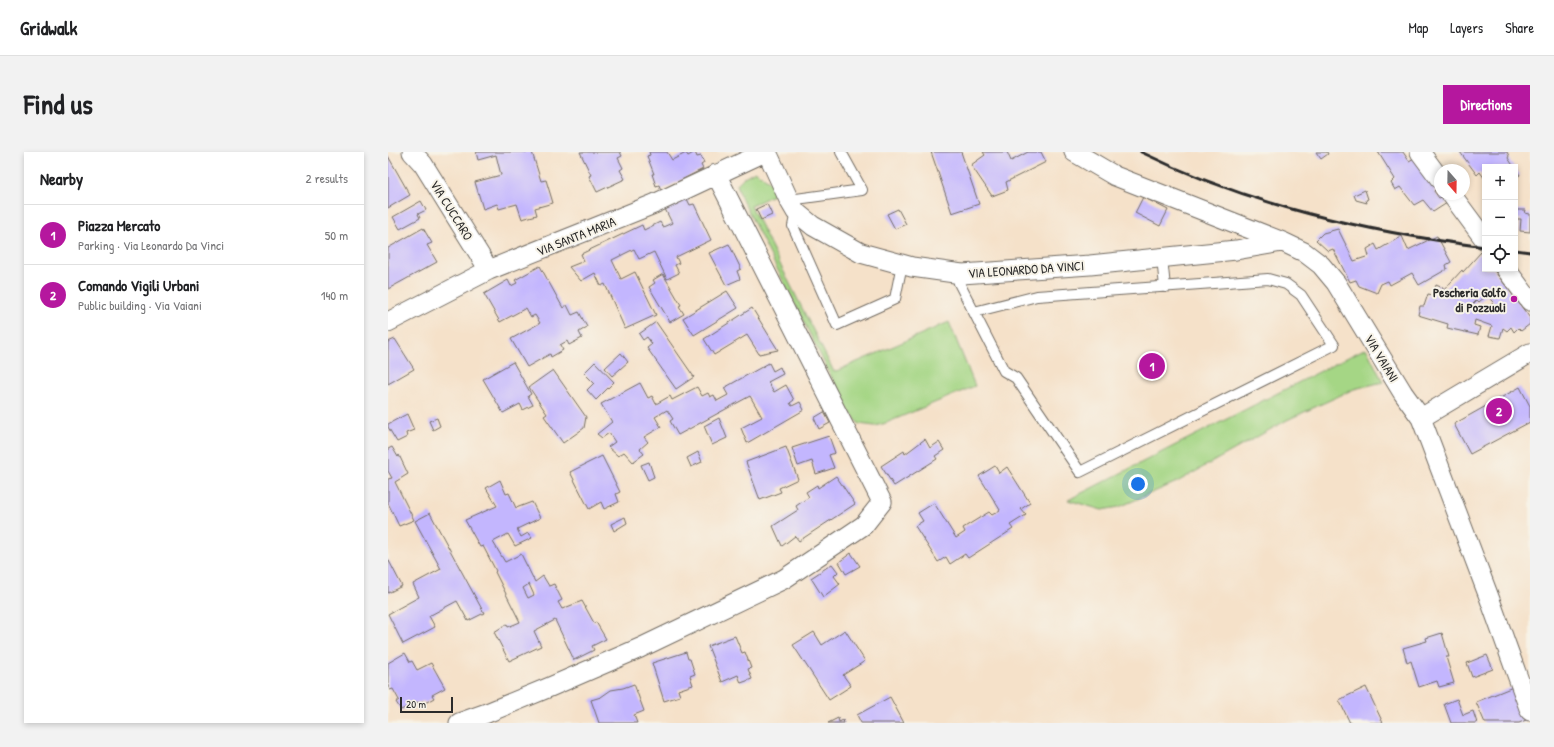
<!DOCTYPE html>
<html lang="en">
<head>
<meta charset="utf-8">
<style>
	body { margin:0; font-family:"Patrick Hand",sans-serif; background:#f2f2f2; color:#202124 }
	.controls { position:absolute; right:12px; top:12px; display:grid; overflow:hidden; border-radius:0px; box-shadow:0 2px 6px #0003 }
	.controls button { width:36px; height:36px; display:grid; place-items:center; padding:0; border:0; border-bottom:1px solid #e0e0e0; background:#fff; color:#202124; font:20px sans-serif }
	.compass { position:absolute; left:1046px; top:12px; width:36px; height:36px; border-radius:50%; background:#fff; box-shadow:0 2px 6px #0003; rotate:160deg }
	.scale { position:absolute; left:12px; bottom:10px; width:53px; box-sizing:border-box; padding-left:4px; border:2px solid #2b2b2b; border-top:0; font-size:11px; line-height:14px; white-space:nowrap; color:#2b2b2b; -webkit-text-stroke:3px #f7f3e8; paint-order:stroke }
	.you { position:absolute; left:750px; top:332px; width:14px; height:14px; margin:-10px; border:3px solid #fff; border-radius:50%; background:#1a73e8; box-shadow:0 0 0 6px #1a73e833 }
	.badge { display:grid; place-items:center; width:26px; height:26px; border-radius:50%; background:#b5179e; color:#fff; font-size:13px; font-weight:700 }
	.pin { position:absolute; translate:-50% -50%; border:2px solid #fff; box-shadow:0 1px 4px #0006 }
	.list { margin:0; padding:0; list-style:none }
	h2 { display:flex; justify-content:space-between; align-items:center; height:52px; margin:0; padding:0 16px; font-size:17px }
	h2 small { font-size:13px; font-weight:400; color:#757577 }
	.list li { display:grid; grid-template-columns:26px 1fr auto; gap:12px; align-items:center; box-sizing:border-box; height:60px; padding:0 16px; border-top:1px solid #e0e0e0 }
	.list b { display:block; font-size:15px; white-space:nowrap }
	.list p { margin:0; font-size:13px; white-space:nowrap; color:#757577 }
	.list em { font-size:13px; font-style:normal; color:#757577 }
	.icon { flex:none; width:22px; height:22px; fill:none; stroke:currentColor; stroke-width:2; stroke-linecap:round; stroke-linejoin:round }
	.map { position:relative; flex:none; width:1142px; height:571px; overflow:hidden; border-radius:0px }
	header { display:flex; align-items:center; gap:24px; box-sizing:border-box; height:56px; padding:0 20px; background:#fff; border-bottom:1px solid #e0e0e0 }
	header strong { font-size:19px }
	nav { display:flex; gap:22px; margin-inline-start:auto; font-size:14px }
	.intro { display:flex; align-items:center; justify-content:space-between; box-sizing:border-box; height:96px; padding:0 24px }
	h1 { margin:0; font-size:28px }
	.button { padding:10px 18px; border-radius:0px; background:#b5179e; color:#fff; font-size:14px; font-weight:700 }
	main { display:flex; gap:24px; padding:0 24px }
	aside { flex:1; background:#fff; border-radius:0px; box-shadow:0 2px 6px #0003 }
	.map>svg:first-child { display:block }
</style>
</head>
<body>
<header>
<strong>Gridwalk</strong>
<nav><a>Map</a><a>Layers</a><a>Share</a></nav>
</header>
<div class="intro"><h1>Find us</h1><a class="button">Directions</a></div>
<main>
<aside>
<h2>Nearby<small>2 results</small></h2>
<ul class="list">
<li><span class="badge">1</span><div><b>Piazza Mercato</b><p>Parking · Via Leonardo Da Vinci</p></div><em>50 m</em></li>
<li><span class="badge">2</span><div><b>Comando Vigili Urbani</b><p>Public building · Via Vaiani</p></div><em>140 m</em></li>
</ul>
</aside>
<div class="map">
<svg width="1142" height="571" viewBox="0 0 1142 571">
	<rect width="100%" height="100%" fill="#f7f3e8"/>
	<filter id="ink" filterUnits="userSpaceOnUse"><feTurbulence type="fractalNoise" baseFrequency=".025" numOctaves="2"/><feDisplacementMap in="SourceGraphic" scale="8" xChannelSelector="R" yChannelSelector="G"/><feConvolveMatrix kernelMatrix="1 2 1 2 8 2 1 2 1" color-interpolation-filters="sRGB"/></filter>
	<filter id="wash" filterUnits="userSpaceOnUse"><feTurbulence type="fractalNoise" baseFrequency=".012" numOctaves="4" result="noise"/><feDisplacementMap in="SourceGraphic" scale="16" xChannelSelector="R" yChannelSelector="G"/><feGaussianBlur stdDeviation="0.9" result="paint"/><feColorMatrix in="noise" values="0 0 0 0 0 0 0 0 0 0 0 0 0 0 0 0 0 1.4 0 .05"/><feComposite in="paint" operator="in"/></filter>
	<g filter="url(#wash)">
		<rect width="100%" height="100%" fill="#f5e1c9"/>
		<!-- green -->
		<path fill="#a5d685" stroke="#688058" d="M367 19 385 32V43L363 54 446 220 561 170 587 234 498 271 487 274 471 272 460 258 353 45 349 32 356 25Z
			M978 196 995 230 966 237 899 268 789 330 731 355 714 358 680 348Z"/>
		<g id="blocks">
			<!-- building -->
			<path fill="#c3b6fe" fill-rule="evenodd" d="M88 0H144L153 29 158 28 165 51 147 56 149 63 134 67 129 52 111 57 109 52 95 57 87 30 113 23 108 3 90 8Z
				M192 0H232L234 4 230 6 235 16 232 18 237 27 209 40 201 24 203 23Z
				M261 0H279L284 8 298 1 300 4 307 0 309 5 313 4 316 11 313 13 315 17 273 38 271 33 268 34 264 22H266L259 4 262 3Z
				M543 0H573L591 52 564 61Z
				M595 0H619L623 9 640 0H653L658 10 618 30 620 38 604 44 583 13 597 3Z
				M928 0H939L940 2 933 7Z
				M990 0H1015L1021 9 1028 5 1048 37 1046 39 1051 46 1056 44 1059 51 1045 60 1035 48 1026 53 1012 35 1007 38 1003 31 1007 27Z
				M1072 0H1119L1121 4 1120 6 1126 15H1097V27L1092 20 1089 23Z
				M0 4 22 43 0 56Z
				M1127 16 1132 23 1127 26Z
				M977 38 980 47 978 48 979 51 968 48 966 43Z
				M298 45 302 53 306 52 323 88 288 105 291 111 287 113 291 121 279 127 266 100 251 107 246 97 224 108 233 127 247 120 268 163 237 177 217 132 213 134 207 121 193 129 181 115 196 109 193 102 254 73 256 78 272 70 275 75 284 71 276 55Z
				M755 45 780 58 772 74 747 61Z
				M33 49 38 58 30 62 32 66 12 77 5 65Z
				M379 52 384 63 373 68 368 57Z
				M510 57 518 72 507 77 499 62Z
				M1127 58H1138L1137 61 1142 62V80L1132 79 1133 67H1127Z
				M35 76 44 91 39 93 49 110 0 137V96Z
				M950 77 966 109 981 104 979 97 987 92 990 98 1014 84 1020 98 1049 84 1063 110 1058 113 1059 117 1031 133 1024 121 1002 133 1000 129 993 132 989 141 971 134 968 128 962 130 945 97 940 99 928 88 935 81Z
				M341 92 353 117 349 119 352 127 338 133 321 101Z
				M1093 100 1097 106V117H1105L1142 166V172L1133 179 1130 176 1126 180 1123 175 1119 179 1115 176 1112 186 1101 184 1104 174 1087 168 1086 173 1092 175 1090 183 1059 176 1060 172 1030 163 1032 154H1036L1040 142 1045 143 1048 133 1055 136 1054 140 1074 118 1075 120ZM1099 143 1106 150 1094 162 1085 152 1089 148 1091 150Z
				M152 114 175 156 179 153 184 163 191 160 199 175 191 180 194 186 181 193 179 189 172 193 175 198 163 205 162 202 139 215 123 187 152 171 147 163 143 165 138 156 112 170 96 142 120 128 123 134 129 131 127 128Z
				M275 122 293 153 291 154 296 162 282 170 261 135 267 131 265 128Z
				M339 139 350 156 306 183 295 166Z
				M364 156 390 198 371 202 359 183 326 203 316 187Z
				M268 170 306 225 288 237 259 196 264 192 259 185 255 188 251 182Z
				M7 187 26 217 0 232V190Z
				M233 201 240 210 224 224 217 216Z
				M125 210 143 242 140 244 145 253 135 258 132 252 115 261 95 227Z
				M207 210 226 230 208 248 199 238 206 231 196 221Z
				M381 211 385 219 392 215 395 222 380 230 386 240 398 233 406 248 402 251 404 254 412 250 416 258 359 291 353 276 374 265 362 244 290 283 282 269 285 267 279 258 267 265 273 275 256 285 260 290 252 297 256 302 245 310 236 300 230 304 220 295 227 290 221 281 214 286 209 282 224 270 213 252 252 231 260 246 264 244 268 252 282 244 284 248 309 235 314 244 320 241 322 245 326 243 329 249 340 243 336 236Z
				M165 218 198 265 196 276 175 291 156 264 159 262 141 235Z
				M1132 235 1142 254V270L1082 302 1066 272Z
				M436 260 442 271 431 277 426 266Z
				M19 262 26 278 18 281 19 285 9 290 0 275V272Z
				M49 266 52 274 45 278 41 269Z
				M331 266 339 286 324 293 316 274Z
				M441 284 447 301 441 303 446 316 428 322 424 309 410 314 404 296Z
				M537 287 542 296 551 290 556 298 547 304 549 307 506 334 493 314 516 299 517 302Z
				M4 295 10 305 11 303 20 322 7 330 26 368 11 374 0 351V327L4 326 0 319V297Z
				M398 295 410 327 391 336 393 340 372 348 358 310Z
				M310 300 314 310 303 315 299 306Z
				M214 304 232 340 228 342 231 350 216 357 213 350 201 357 182 320Z
				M261 310 266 325 260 328 253 313Z
				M607 314 611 321 619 315 642 351 633 357 638 363 622 373 625 377 580 406 577 402 562 412 558 405 550 410 527 374 535 369 530 361 546 351 568 386 577 380 575 376 601 360 604 363 612 358 591 324Z
				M448 324 467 352 411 389 407 384 394 394 385 374 410 358 408 354 421 345 418 340 429 333 430 336Z
				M112 328 118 342 121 341 128 356 144 350 152 366 129 377 133 385 140 381 144 386 127 394 120 382 105 390 117 410 133 402 147 430 155 424 161 434 166 432 174 448 170 450 174 457 194 449 206 471 208 470 218 487 204 494 206 498 186 508 167 468 146 479 153 494 121 509 106 480 119 472 120 475 132 470 107 420 108 419 95 394 92 395 77 368 109 354 98 336ZM141 432 146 443 140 446 135 436Z
				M42 361 96 461 80 469 69 449 41 464 47 475 15 492 0 462 31 445 25 432 53 417 27 369Z
				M237 365 239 371 226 379 223 372Z
				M463 401 472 414 458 422 451 410Z
				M0 407 14 434 0 441Z
				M444 412 450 420 446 424 452 432 435 445 423 426Z
				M457 478 477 509 455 523 463 534 441 548 405 493 426 480 434 493Z
				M1054 481 1061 505H1058L1066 531 1051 535 1049 529 1031 535 1023 509 1019 511 1015 496 1039 489 1038 486Z
				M347 484 354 501 357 500 363 516 360 517 364 527 353 531 350 523 334 530 320 494Z
				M298 500 300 507H302L307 522 302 524 305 533 290 538 292 544 276 549 264 511Z
				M17 501 22 510 24 509 29 518 43 511 57 536 44 543 46 546 37 551 35 549 31 551 29 550 13 558 8 550 11 548 5 537 2 538 0 534V511Z
				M1099 503 1105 517 1084 525 1079 511Z
				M246 532 256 559 246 563 249 571H211L203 548 213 545 223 538 235 536Z
				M978 535 995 571H962L951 548Z
				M1125 535 1138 568 1131 571H1097L1088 550Z
				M502 545 516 571H473L469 563Z
				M1069 547 1075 563 1085 559 1089 571H1063L1056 552Z
				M450 566 451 570 455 568 456 571H440Z"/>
		</g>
	</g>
	<g filter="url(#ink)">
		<use href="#blocks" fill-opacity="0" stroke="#726b62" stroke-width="1"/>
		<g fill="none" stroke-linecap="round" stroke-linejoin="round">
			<defs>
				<path id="service" d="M401 48 474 38 453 0
					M408 60 405 74 449 173 507 147 514 112
					M774 106 777 135
					M569 121 571 131 616 219 628 226 692 320 946 193 913 143 898 132 880 127 649 144 586 160"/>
				<path id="minor" d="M24 0 35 12 101 118
					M379 0 401 48 408 60 425 74 473 101 524 115 574 122 702 113 848 98 894 90
					M686 0 727 24 895 90 916 100 933 113 948 131 1015 241 1033 266 1101 445 1142 559
					M1032 0 1052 27
					M1063 42 1097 88
					M1118 117 1142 149
					M0 170 101 118 266 52 377 0
					M1033 266 1142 201
					M71 571 99 561 162 535 252 496 396 427 476 373 494 350 328 22"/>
			</defs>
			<!-- service casing -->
			<use href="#service" stroke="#726b62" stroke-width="12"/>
			<!-- minor casing -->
			<use href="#minor" stroke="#726b62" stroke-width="21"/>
			<!-- service -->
			<use href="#service" stroke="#fff" stroke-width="10"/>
			<!-- minor -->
			<use href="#minor" stroke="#fff" stroke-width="19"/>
			<!-- rail -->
			<path stroke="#2b2b2b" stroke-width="3" d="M753 0C861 53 978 80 1097 95
				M1127 98 1142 100"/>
		</g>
	</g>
	<!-- markers -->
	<circle fill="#b5179e" stroke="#f7f3e8" stroke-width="1.5" cx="1126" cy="147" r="4"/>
	<g text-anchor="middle" stroke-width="4" stroke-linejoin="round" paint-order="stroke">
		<!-- street labels -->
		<g font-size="13" fill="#2b2b2b" stroke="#f7f3e8">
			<text transform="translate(64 58) rotate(58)" y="5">VIA CUCCARO</text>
			<text transform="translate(188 84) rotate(-22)" y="5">VIA SANTA MARIA</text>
			<text transform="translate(638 117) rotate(-4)" y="5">VIA LEONARDO DA VINCI</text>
			<text transform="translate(994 206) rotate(59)" y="5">VIA VAIANI</text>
		</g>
		<!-- poi labels -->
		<g font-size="13" font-weight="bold" fill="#2b2b2b" stroke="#f7f3e8" text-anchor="end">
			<text x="1118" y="145">Pescheria Golfo<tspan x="1118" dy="15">di Pozzuoli</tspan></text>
		</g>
	</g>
</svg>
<div class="controls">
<button>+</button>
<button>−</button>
<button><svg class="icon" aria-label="locate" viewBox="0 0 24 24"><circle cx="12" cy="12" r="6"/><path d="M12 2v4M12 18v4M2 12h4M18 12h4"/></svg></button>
</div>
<svg class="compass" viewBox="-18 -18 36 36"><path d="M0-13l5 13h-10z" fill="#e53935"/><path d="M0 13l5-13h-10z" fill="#757577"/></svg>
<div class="scale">20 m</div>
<div class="you"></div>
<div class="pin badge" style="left:764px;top:214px">1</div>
<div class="pin badge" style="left:1111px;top:259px">2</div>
</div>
</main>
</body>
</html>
